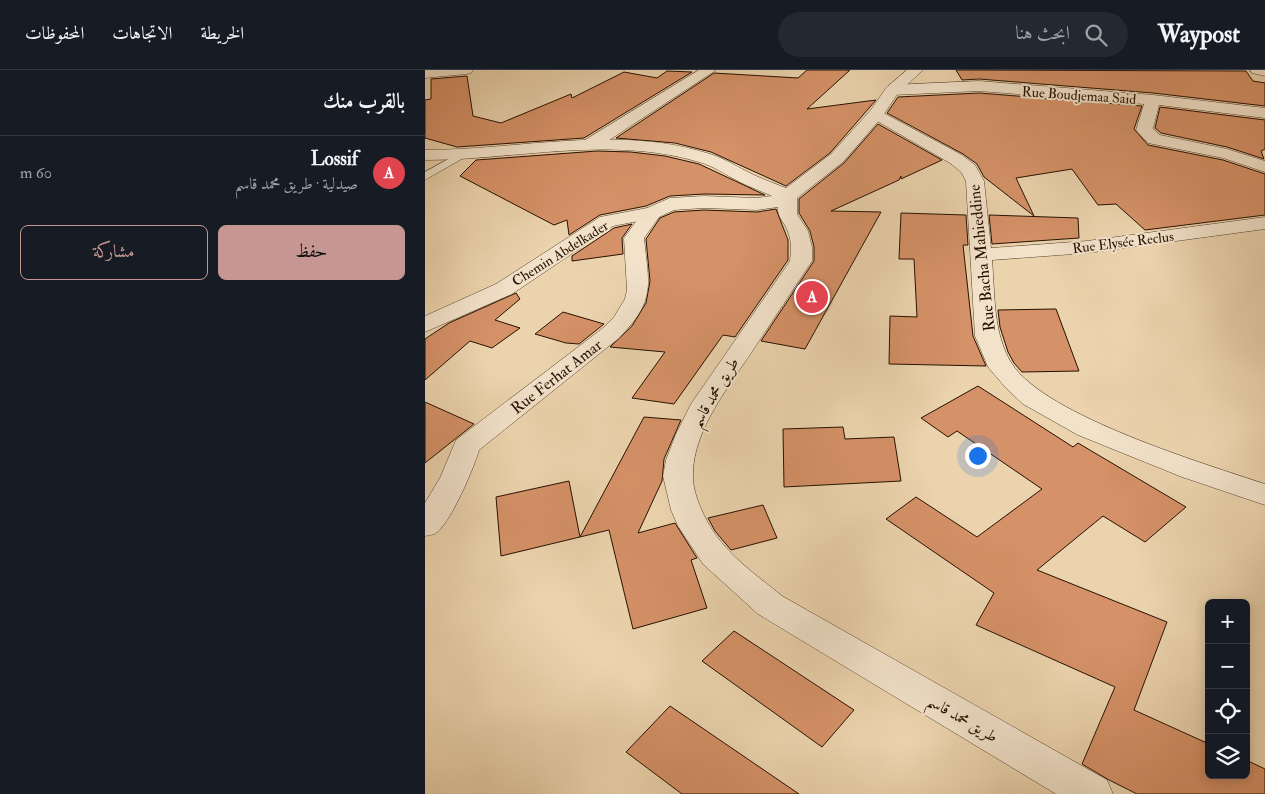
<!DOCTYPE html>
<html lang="ar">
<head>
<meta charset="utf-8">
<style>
	body { margin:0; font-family:"IM FELL Double Pica",Amiri,serif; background:#242831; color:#f1f3f6; direction:rtl }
	.controls { position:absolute; right:15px; bottom:15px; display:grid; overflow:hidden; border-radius:8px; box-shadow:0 2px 12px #0003 }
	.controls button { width:45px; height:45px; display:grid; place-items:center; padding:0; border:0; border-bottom:1px solid #363941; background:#171b24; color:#f1f3f6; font:25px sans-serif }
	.you { position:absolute; left:552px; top:385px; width:18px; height:18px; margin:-12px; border:4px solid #fff; border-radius:50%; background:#1a73e8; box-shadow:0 0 0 8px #1a73e833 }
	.badge { display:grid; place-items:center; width:32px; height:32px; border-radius:50%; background:#c59692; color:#fff; font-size:16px; font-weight:700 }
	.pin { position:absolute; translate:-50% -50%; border:2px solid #fff; box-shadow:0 1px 5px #0006 }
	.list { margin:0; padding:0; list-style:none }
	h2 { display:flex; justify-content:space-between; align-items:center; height:65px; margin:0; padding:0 20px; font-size:21px }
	h2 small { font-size:16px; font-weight:400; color:#9ea1a6 }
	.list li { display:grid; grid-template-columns:32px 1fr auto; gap:15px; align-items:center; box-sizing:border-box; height:75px; padding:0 20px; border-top:1px solid #363941 }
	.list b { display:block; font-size:19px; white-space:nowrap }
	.list p { margin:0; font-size:16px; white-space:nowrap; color:#9ea1a6 }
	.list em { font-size:16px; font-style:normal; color:#9ea1a6 }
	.actions { display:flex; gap:10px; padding:15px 20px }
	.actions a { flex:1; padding:11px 0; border:1px solid #c59692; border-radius:8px; text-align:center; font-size:18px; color:#c59692 }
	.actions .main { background:#c59692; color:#111 }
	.icon { flex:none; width:28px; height:28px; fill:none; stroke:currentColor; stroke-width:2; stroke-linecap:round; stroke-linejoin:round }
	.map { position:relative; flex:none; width:840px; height:724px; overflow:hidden; direction:ltr }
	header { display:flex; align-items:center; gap:30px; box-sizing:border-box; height:70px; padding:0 25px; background:#171b24; border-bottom:1px solid #363941 }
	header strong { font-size:24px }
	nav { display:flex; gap:28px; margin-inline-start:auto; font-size:18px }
	.search { width:350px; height:45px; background:#242831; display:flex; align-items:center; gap:12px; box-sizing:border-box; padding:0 18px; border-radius:28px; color:#9ea1a6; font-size:19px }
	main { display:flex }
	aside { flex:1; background:#171b24 }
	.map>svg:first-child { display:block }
</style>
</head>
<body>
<header>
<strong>Waypost</strong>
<div class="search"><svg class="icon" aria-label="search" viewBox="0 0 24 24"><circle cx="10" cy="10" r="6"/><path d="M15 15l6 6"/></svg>ابحث هنا</div>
<nav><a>الخريطة</a><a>الاتجاهات</a><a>المحفوظات</a></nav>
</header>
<main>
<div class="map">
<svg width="840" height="724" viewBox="0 0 840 724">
	<rect width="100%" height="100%" fill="#ebd3ad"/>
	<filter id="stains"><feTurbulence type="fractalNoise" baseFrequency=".004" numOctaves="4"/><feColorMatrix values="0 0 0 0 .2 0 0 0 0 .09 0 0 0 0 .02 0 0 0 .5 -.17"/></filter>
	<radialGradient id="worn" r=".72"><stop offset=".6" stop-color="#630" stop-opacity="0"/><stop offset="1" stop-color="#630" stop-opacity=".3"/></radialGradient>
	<!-- building -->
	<path fill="#d59167" stroke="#261000" d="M382 0H425L382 39 451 30 405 83 361 116 286 82 250 73 191 68 289 3 373 8Z
		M531 0 821 1 828 11 840 13V36L728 23 554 9 537 10Z
		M242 1 267 2 159 68 32 77 0 68V30L6 29V9L42 6 48 46 76 53 146 24 147 28 199 2 232 8Z
		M554 23 717 36 709 59 723 75 798 90 840 104V145L720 160 691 134 673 135 647 99 591 108 609 146 559 107 552 94 538 84 462 43 473 27Z
		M735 37 840 50V79L836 81 839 89 802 77 736 63 730 58Z
		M453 54 517 90 476 109V106L474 110 406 141 456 142 380 279 336 271 389 191V177L385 161 374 143V129L419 93Z
		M172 81 206 82 240 86 274 94 340 125 279 124 245 126 221 136 175 145 144 165 142 150 129 155 35 106 51 90Z
		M351 139 363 170V190L310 267 298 265 249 334 207 328 240 282 185 277 207 256 221 233 225 211 221 169 235 148 249 142 279 140 332 142Z
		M476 143 541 145 543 175H538L548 266 561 296 464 294 465 246 492 247 489 189H474Z
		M564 145 653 148 654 168 567 174Z
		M207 154 197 168 198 184 147 191V186L189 158Z
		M91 223 95 229 70 250 95 258 67 278 45 271 0 310V269L24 253Z
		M631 239 654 301 597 302 589 293 583 282 575 257 573 240Z
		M138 242 179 254 154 274 141 273 110 264Z
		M553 316 648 377 653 373 761 437 720 472 678 446 612 500 742 552 709 640 784 674V705H821V690L840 699V724H712L684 710 657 694 690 617 551 555 569 523 461 449 491 427 552 467 617 419 532 361 523 367 496 348Z
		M0 332 49 354 0 393Z
		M219 347 256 350 239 389 237 411 213 463 250 453 272 488 266 490 282 538 208 559 184 460 76 486 71 427 144 411 155 467Z
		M418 357 420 369 469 367 476 411 359 417 358 359Z
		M338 435 352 468 306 480 290 461 283 448Z
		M309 561 429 640 397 677 277 591Z
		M245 636 374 724H257L201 682Z"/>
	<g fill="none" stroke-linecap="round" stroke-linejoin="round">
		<defs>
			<path id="service" d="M36 82 40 83 42 85 40 87 0 110V102Z"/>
			<path id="minor" d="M0 0H48L46 3 41 4 0 8Z
				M274 0H291L172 78 166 79 160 78 157 74 160 70Z
				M825 0H840V6L827 3Z
				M554 11 728 25 840 38V48L734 35 728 59 735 65 802 79 840 91V102L798 88 723 73 711 60 719 34 554 21 467 25 462 23 459 20 462 17 467 15Z
				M451 39 537 85 550 95 559 111 566 178 662 171 840 147V159L662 183 567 190C570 225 568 264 587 294 621 346 780 394 840 414V435L757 407 653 365 598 334 581 318 563 297 550 266 541 111 536 102 525 93 445 47 443 44 445 41Z
				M227 137 234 139 237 143 219 168C224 216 231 230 194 268L54 380C49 398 26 452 11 463 9 465 3 465 0 466V433L15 408 31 370 178 258 189 247 200 229 202 220 199 168 220 139Z"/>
			<path id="tertiary" d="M482 0H498L473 23 457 47 418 92 372 128V144L383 161 387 177V191C367 221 348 250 328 280 305 315 268 360 268 404 267 419 275 438 282 451 298 482 330 504 357 526L682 710 688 724H631L333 544 278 494 253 456 246 440 238 406 241 390 251 364 266 334 365 191C366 181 367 172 363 162 360 152 352 148 353 137L332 140 279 138 249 140 234 147 188 156 87 224 0 262V246L71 214 175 147 222 138 245 128 279 126 332 128 347 126C336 121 325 117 315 112 301 105 289 96 274 92 185 65 91 90 0 90V80C95 80 192 54 285 84 301 89 314 98 329 105 340 110 351 114 361 118L406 84 445 41 462 17Z"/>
		</defs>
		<!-- service casing -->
		<use href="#service" stroke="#57412b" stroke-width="1"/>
		<!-- minor casing -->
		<use href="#minor" stroke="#57412b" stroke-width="1"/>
		<!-- tertiary casing -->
		<use href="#tertiary" stroke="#57412b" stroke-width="1"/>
		<!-- service -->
		<use href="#service" fill="#f2e2ca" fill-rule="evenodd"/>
		<!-- minor -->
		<use href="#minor" fill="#f2e2ca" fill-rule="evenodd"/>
		<!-- tertiary -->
		<use href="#tertiary" fill="#f2e2ca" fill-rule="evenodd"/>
	</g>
	<g text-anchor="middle" stroke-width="4" stroke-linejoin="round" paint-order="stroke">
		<!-- far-street labels -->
		<g font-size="14" fill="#261000" stroke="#f2e2ca">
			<text transform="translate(654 25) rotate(4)" y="5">Rue Boudjemaa Said</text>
			<text transform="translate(698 172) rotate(-7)" y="5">Rue Elysée Reclus</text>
			<text transform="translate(135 183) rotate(-32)" y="5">Chemin Abdelkader</text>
		</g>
		<!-- street labels -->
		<g font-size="16" fill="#261000" stroke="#f2e2ca">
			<text transform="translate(556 188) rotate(-96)" y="6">Rue Bacha Mahieddine</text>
			<text transform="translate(131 306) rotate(-38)" y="6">Rue Ferhat Amar</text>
			<text transform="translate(289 322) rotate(-59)" y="6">طريق محمد قاسم</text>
			<text transform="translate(538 648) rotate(30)" y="6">طريق محمد قاسم</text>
		</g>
	</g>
	<rect width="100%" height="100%" filter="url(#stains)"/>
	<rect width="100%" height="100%" fill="url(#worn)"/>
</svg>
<div class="controls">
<button>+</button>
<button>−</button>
<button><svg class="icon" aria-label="locate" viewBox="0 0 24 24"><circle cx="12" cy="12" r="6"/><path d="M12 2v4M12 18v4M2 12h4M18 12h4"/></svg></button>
<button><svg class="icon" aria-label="layers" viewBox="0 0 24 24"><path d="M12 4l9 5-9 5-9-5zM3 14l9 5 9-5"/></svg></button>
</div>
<div class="you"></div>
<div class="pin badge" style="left:387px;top:227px;background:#e0444e">A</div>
</div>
<aside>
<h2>بالقرب منك<small></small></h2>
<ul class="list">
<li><span class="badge" style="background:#e0444e">A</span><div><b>Lossif</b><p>صيدلية · طريق محمد قاسم</p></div><em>60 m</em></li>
</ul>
<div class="actions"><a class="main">حفظ</a><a>مشاركة</a></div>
</aside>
</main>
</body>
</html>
